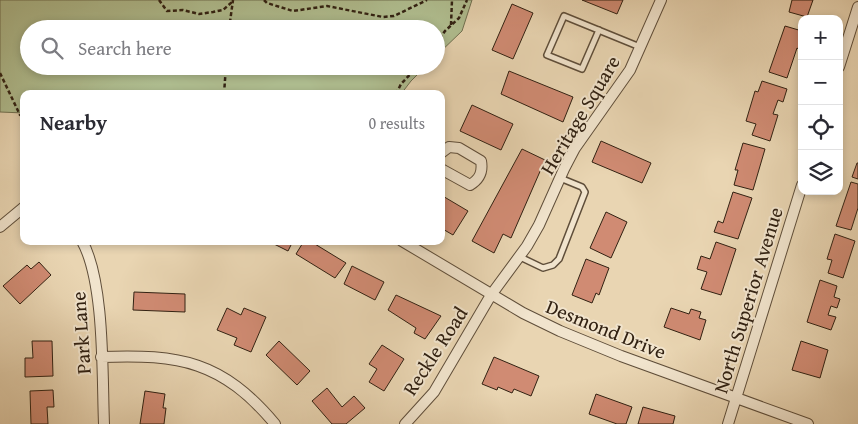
<!DOCTYPE html>
<html lang="en">
<head>
<meta charset="utf-8">
<style>
	body { margin:0; font-family:"Gentium Book Plus",serif; background:#f2f2f3; color:#2b2b33 }
	.controls { position:absolute; right:15px; top:15px; display:grid; overflow:hidden; border-radius:10px; box-shadow:0 2px 8px #0003 }
	.controls button { width:45px; height:45px; display:grid; place-items:center; padding:0; border:0; border-bottom:1px solid #e1e1e2; background:#fff; color:#2b2b33; font:25px sans-serif }
	.list { margin:0; padding:0; list-style:none }
	h2 { display:flex; justify-content:space-between; align-items:center; height:65px; margin:0; padding:0 20px; font-size:21px }
	h2 small { font-size:16px; font-weight:400; color:#7c7c81 }
	.icon { flex:none; width:28px; height:28px; fill:none; stroke:currentColor; stroke-width:2; stroke-linecap:round; stroke-linejoin:round }
	.map { position:relative; flex:none; width:858px; height:424px; overflow:hidden }
	.search { position:absolute; background:#fff; box-shadow:0 2px 8px #0003; left:20px; top:20px; width:425px; height:55px; display:flex; align-items:center; gap:12px; box-sizing:border-box; padding:0 18px; border-radius:28px; color:#7c7c81; font-size:19px }
	.panel { position:absolute; background:#fff; box-shadow:0 2px 8px #0003; left:20px; top:90px; width:425px; height:155px; border-radius:10px }
	.map>svg:first-child { display:block }
</style>
</head>
<body>
<div class="map">
<svg width="858" height="424" viewBox="0 0 858 424">
	<rect width="100%" height="100%" fill="#e9d5b2"/>
	<filter id="stains"><feTurbulence type="fractalNoise" baseFrequency=".004" numOctaves="4"/><feColorMatrix values="0 0 0 0 .2 0 0 0 0 .09 0 0 0 0 .02 0 0 0 .5 -.17"/></filter>
	<radialGradient id="worn" r=".72"><stop offset=".6" stop-color="#630" stop-opacity="0"/><stop offset="1" stop-color="#630" stop-opacity=".3"/></radialGradient>
	<!-- green -->
	<path fill="#b0be90" stroke="#707051" d="M0 0H472L462 31 436 56V29H29V66H426L411 81 401 94H24V113L0 112Z"/>
	<!-- building -->
	<path fill="#d08b73" stroke="#312112" d="M582 0H623L617 14Z
		M792 0H813L807 17 789 12Z
		M512 4 533 13 513 59 492 50Z
		M785 26 802 31V45L800 50 797 48 787 78 769 72Z
		M509 71 573 97 563 122 501 94Z
		M762 81 787 89 783 102 778 100 773 114 778 115 770 141 752 135 756 124 746 121 755 91 758 92Z
		M472 105 513 124 501 150 460 131Z
		M601 141 651 163 642 183 592 162Z
		M743 143 765 149 753 190 734 185 738 170H735Z
		M522 149 545 160 511 238 503 234 494 253 472 241Z
		M857 163H858V179L852 177Z
		M851 182 858 184V208L851 230 836 226Z
		M733 192 752 198 738 239 714 232 718 221 723 223Z
		M441 195 468 211 453 235 441 228Z
		M606 212 627 222 611 258 590 248Z
		M835 234 855 241 843 278 828 273 832 260 827 259Z
		M268 241H293L288 251Z
		M304 241H310L346 263 335 278 296 254Z
		M716 242 736 249 721 295 701 289 707 272 697 269 701 256 710 259Z
		M586 259 609 268 599 295 596 293 592 303 572 295Z
		M39 262 51 275 20 304 3 286 27 265 31 269Z
		M352 266 384 282 375 300 344 284Z
		M820 280 837 286 834 297 840 299 837 308 831 306 828 315 836 317 831 330 807 322Z
		M134 292 185 294V312L133 310Z
		M396 295 441 316 425 339 414 333 416 328 388 310Z
		M227 308 241 315 244 308 266 317 251 352 234 345 237 338 217 330Z
		M671 308 689 314 691 309 701 312 699 318 706 320 700 340 664 327Z
		M32 341H52L53 376 25 377V358H33Z
		M279 341 310 371 297 385 266 355Z
		M801 341 828 350 820 378 792 370Z
		M382 345 404 359 384 391 369 382 377 369 369 364Z
		M494 357 539 376 531 396 514 389 512 393 498 387 497 390 482 384Z
		M327 388 342 407 354 396 365 408 346 424H332L312 401Z
		M53 390 54 407H47L48 424H31L30 391Z
		M145 391 165 394 163 408H166L164 424H140Z
		M596 394 632 407 626 424H617L589 414Z
		M643 407 675 416 673 424H638Z"/>
	<g fill="none" stroke-linecap="round" stroke-linejoin="round">
		<defs>
			<path id="lane" d="M599 30 582 69 547 55 564 16 640 47
				M520 257 543 268 553 265 559 259 585 192 582 187 560 178"/>
			<path id="street" d="M839 67 858 7
				M441 153 449 147 459 148 481 161C483 172 480 179 470 185L441 169
				M0 227 24 207
				M82 241C105 282 102 376 104 424
				M402 241 523 313 560 331 621 356 808 424
				M101 357C180 354 222 361 275 424
				M405 424 434 392 491 295 527 246 539 225 564 169 575 148 630 70 661 0
				M728 424 802 185"/>
		</defs>
		<!-- lane casing -->
		<use href="#lane" stroke="#5f4e3a" stroke-width="8"/>
		<!-- street casing -->
		<use href="#street" stroke="#5f4e3a" stroke-width="12"/>
		<!-- path -->
		<path stroke="#312112" stroke-width="2.5" stroke-dasharray="4 2.5" stroke-linecap="butt" d="M159 0 167 11 183 10 199 14 213 12 223 10 232 2
			M264 0 267 3 293 11 327 6 383 17 394 16 427 0
			M451 25 452 0
			M229 29 233 0
			M436 44 445 31 459 18 467 0
			M0 73 20 115 24 117
			M224 94 226 66
			M396 94 401 84 418 66"/>
		<!-- lane -->
		<use href="#lane" stroke="#f1e4cd" stroke-width="5"/>
		<!-- street -->
		<use href="#street" stroke="#f1e4cd" stroke-width="10"/>
	</g>
	<g text-anchor="middle" stroke-width="4" stroke-linejoin="round" paint-order="stroke">
		<!-- street labels -->
		<g font-size="20" fill="#312112" stroke="#f1e4cd">
			<text transform="translate(580 115) rotate(-59)" y="7">Heritage Square</text>
			<text transform="translate(748 300) rotate(-73)" y="7">North Superior Avenue</text>
			<text transform="translate(606 329) rotate(22)" y="7">Desmond Drive</text>
			<text transform="translate(81 333) rotate(-94)" y="7">Park Lane</text>
			<text transform="translate(435 351) rotate(-57)" y="7">Reckle Road</text>
		</g>
	</g>
	<rect width="100%" height="100%" filter="url(#stains)"/>
	<rect width="100%" height="100%" fill="url(#worn)"/>
</svg>
<div class="controls">
<button>+</button>
<button>−</button>
<button><svg class="icon" aria-label="locate" viewBox="0 0 24 24"><circle cx="12" cy="12" r="6"/><path d="M12 2v4M12 18v4M2 12h4M18 12h4"/></svg></button>
<button><svg class="icon" aria-label="layers" viewBox="0 0 24 24"><path d="M12 4l9 5-9 5-9-5zM3 14l9 5 9-5"/></svg></button>
</div>
<div class="search"><svg class="icon" aria-label="search" viewBox="0 0 24 24"><circle cx="10" cy="10" r="6"/><path d="M15 15l6 6"/></svg>Search here</div>
<section class="panel">
<h2>Nearby<small>0 results</small></h2>
<ul class="list">
</ul>
</section>
</div>
</body>
</html>
